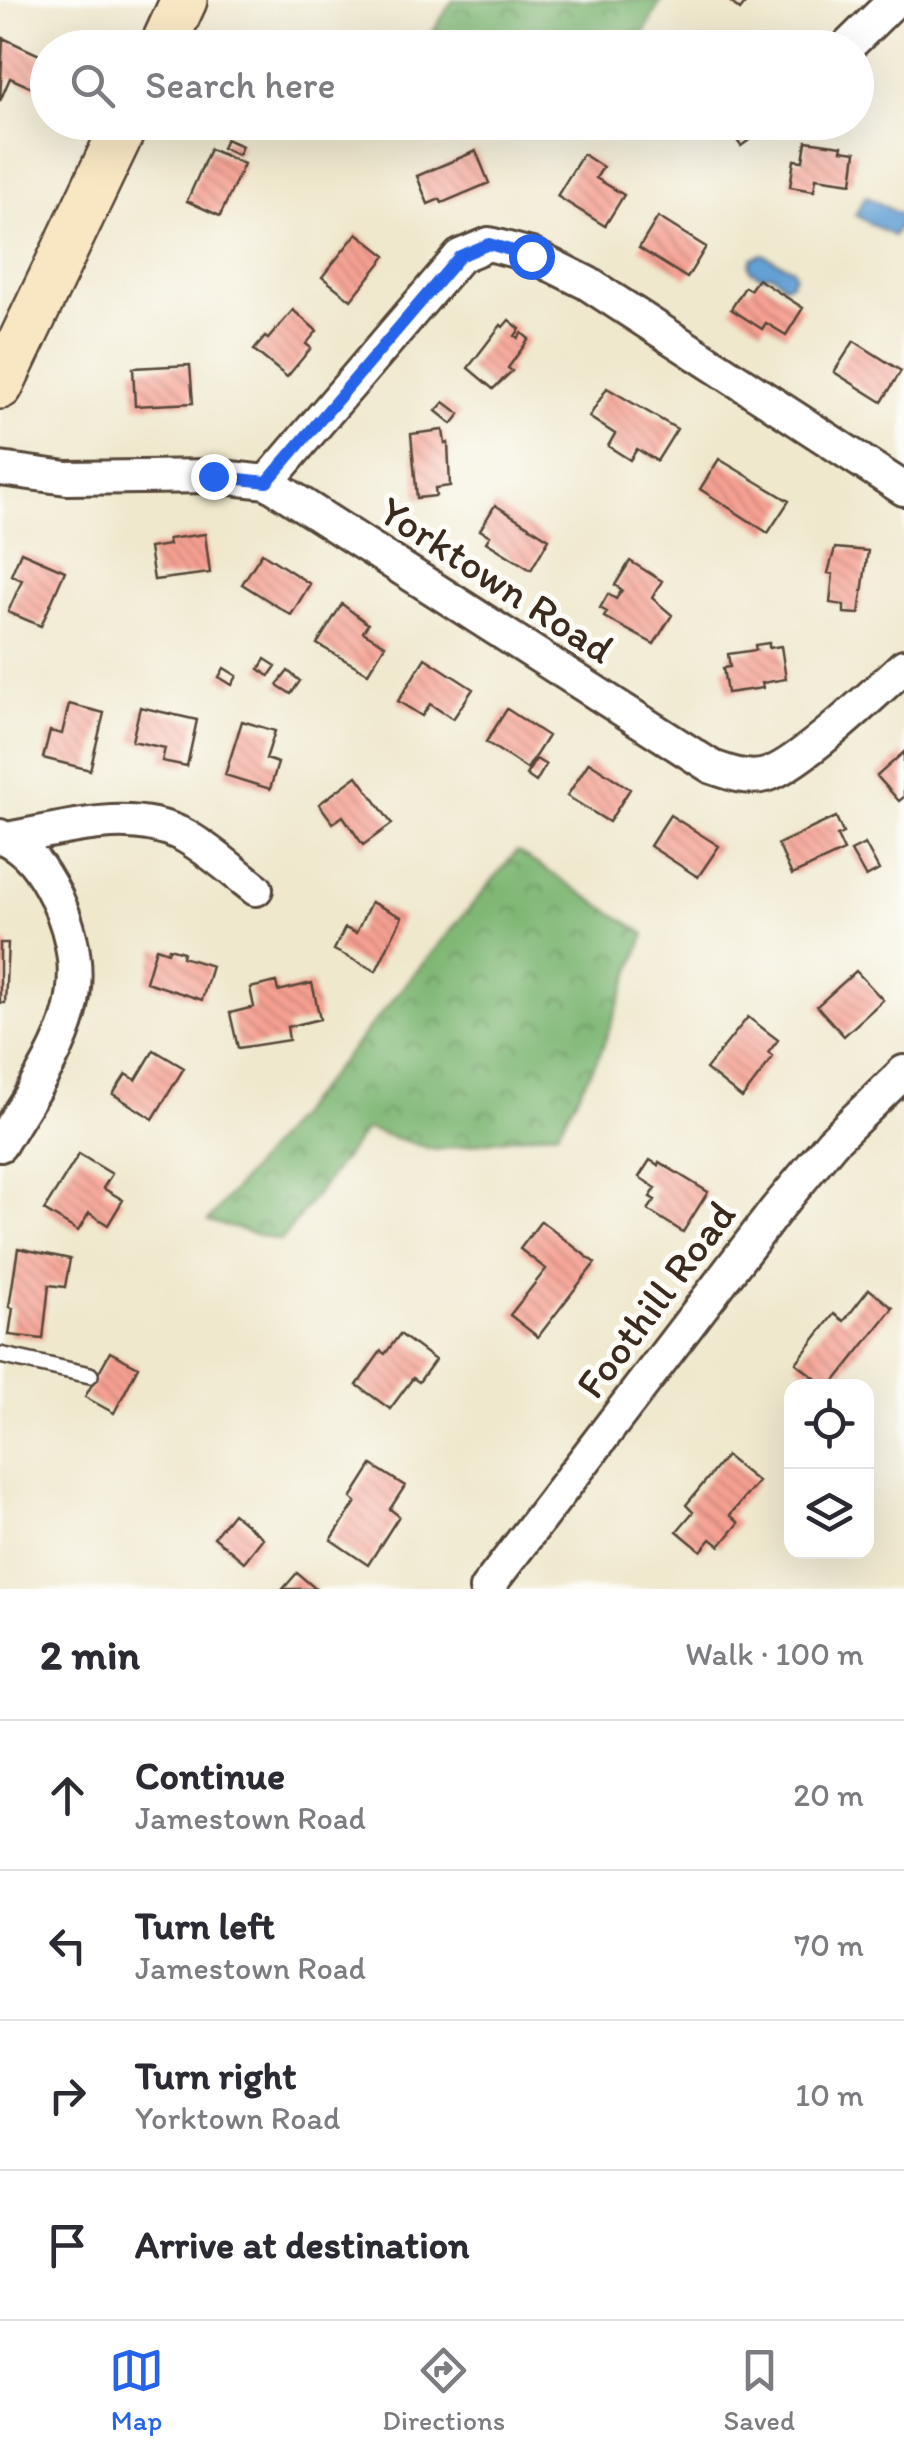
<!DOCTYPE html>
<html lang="en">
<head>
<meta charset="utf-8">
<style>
	body { margin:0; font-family:Itim,sans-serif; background:#f7f7f7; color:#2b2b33 }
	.controls { position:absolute; right:30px; bottom:30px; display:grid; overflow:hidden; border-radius:20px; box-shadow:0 10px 40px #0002 }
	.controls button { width:90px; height:90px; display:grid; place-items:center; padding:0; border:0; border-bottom:2px solid #e1e1e2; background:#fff; color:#2b2b33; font:50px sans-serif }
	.stop { position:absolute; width:30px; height:30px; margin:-22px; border:8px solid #2563eb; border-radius:50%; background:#fff }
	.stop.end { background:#2563eb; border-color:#fff; box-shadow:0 2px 10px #0008 }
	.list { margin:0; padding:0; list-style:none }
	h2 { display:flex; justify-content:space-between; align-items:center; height:130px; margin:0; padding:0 40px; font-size:42px }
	h2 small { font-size:32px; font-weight:400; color:#7c7c81 }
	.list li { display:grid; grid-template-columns:65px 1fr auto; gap:30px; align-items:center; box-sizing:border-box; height:150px; padding:0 40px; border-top:2px solid #e1e1e2 }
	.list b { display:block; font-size:38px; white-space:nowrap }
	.list p { margin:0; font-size:32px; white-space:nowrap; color:#7c7c81 }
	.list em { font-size:32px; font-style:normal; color:#7c7c81 }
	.icon { flex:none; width:55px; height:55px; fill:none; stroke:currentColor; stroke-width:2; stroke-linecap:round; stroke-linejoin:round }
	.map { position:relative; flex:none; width:904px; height:1589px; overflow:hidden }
	.search { position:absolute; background:#fff; box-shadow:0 10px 40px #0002; left:30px; right:30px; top:30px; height:110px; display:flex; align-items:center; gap:25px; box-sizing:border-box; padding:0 35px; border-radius:55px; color:#7c7c81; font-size:38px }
	.sheet { height:730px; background:#fff }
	nav { display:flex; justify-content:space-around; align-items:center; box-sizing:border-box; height:140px; border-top:2px solid #e1e1e2; background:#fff; font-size:28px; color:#7c7c81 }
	nav a { display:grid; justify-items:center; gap:5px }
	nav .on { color:#2563eb }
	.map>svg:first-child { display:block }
</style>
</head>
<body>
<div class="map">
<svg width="904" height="1589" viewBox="0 0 904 1589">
	<defs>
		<pattern id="forest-crowns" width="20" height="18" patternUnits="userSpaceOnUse" patternTransform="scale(2.5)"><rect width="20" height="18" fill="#7fb774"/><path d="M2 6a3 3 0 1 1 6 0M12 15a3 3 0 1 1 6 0" fill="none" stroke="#69955f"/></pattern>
		<pattern id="building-back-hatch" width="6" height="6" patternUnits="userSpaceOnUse" patternTransform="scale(2.5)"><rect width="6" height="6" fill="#f6a092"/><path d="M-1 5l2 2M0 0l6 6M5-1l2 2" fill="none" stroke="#c88377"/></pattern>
	</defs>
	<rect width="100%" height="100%" fill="#fdfcf7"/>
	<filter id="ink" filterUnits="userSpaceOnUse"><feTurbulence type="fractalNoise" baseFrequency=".01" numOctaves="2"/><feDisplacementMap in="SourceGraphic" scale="20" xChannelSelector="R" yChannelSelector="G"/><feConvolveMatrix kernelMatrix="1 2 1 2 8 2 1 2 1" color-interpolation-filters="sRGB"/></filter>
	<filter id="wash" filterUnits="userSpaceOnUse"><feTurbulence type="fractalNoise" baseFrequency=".0048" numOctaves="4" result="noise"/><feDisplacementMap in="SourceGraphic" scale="40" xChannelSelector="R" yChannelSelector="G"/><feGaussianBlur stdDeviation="2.25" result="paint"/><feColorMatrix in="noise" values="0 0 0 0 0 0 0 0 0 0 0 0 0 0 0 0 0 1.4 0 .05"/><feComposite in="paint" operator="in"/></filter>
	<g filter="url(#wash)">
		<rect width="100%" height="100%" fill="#efe8cd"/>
		<!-- forest -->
		<path fill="url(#forest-crowns)" stroke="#5d7049" stroke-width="2.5" d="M453 0H661L637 47H423Z
			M517 851 645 934 600 1054 558 1131 435 1150 366 1129 281 1241 208 1221Z"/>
		<!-- water -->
		<path fill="#64a0d5" stroke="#50657a" stroke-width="2.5" d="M866 196 904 217 893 236 855 215Z
			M762 254 793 269 795 274 792 283 784 285 772 274 762 276 751 271 749 265 752 258Z"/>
		<g id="blocks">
			<!-- building -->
			<path fill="url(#building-back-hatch)" d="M728 0H748L740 10Z
				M3 38 48 59 41 92 10 78 0 101Z
				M719 122H768L770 125 741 146 727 126 723 128Z
				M226 139 242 146 238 155 222 148Z
				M806 141 842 146 841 150 856 152 852 183 816 178 814 191 790 187 794 160 803 161Z
				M210 149 244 164 220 216 187 201Z
				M476 151 489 183 442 203 440 199 428 204 417 176Z
				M583 154 603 167 596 178 624 195 605 226 557 196Z
				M658 217 706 247 687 278 639 248Z
				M357 233 386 256 351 300 322 277Z
				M758 279 803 308 786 335 766 323 762 329 731 309 745 287 750 290Z
				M293 310 317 331 306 344 311 348 287 377 254 350 265 337 268 339Z
				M509 320 520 329 515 336 518 338 522 333 529 339 508 368 512 371 493 389 468 368 501 325 503 327Z
				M854 341 901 371 882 402 834 372Z
				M190 365 193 403 135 406 133 368Z
				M607 388 677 429 657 461 637 449 630 460 608 446 615 434 589 417Z
				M444 402 460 414 452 424 436 411Z
				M443 430 445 444 448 443 450 486 435 488 436 496 417 498 411 434Z
				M719 459 789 501 768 533 700 489Z
				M495 505 549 539 531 570 486 542 490 536 480 530Z
				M205 534 210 573 154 580 149 548 169 545 168 539Z
				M835 548 868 551 859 614 844 613V605L830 603 833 574 828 573Z
				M21 552 65 571 41 626 8 612 22 580 11 575Z
				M262 553 310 584 291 615 242 584Z
				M630 561 662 581 652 598 672 615 654 644 604 617 607 612 600 608 608 594 616 599 622 590 615 585Z
				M342 604 368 624 363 632 385 645 368 673 317 644Z
				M769 643V648L781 646 786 679 762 683 763 688 727 693 723 668 730 667 728 654 756 650 755 645Z
				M425 658 473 689 453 719 430 704 422 716 398 701Z
				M265 659 276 666 269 676 259 669Z
				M224 668 237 676 232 685 219 677Z
				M288 671 300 681 291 694 277 685Z
				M69 704 104 713 90 770 43 758 50 731 62 734Z
				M140 707 197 720 187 766 162 761 165 748 132 741Z
				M507 709 548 736 527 769 486 742Z
				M242 721 275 731 266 759 278 763 270 789 225 775Z
				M904 752V797L899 801 877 776Z
				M536 759 546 765 536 782 526 775Z
				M589 762 630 789 609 822 567 796Z
				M357 776 392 824 363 845 343 816 333 823 319 804Z
				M670 815 719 846 698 877 650 846Z
				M836 817 843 833 837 836 844 851 792 875 778 844Z
				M865 844 879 870 866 877 851 851Z
				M371 902 402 917 376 971 334 950 345 928 356 933Z
				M0 943H8L5 1003H0Z
				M156 948 168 952 169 948 183 952 182 957 212 966 202 1000 146 982Z
				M856 971 883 1000 844 1036 817 1006Z
				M276 982 278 991 312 983 320 1019 287 1027 289 1040 238 1048 230 1013 254 1007 250 988Z
				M748 1017 778 1040 768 1053 773 1057 742 1098 706 1069Z
				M154 1050 184 1068 153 1119 113 1094 126 1074 136 1080Z
				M79 1154 112 1174 103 1188 123 1200 108 1225 89 1213 78 1231 44 1210Z
				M650 1160 658 1165 659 1162 708 1192 683 1232 648 1210 655 1200 650 1197 656 1188 639 1177Z
				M541 1221 595 1263 538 1337 510 1315 546 1269 520 1249Z
				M18 1248 70 1259 65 1287 49 1285 43 1339 9 1335 13 1308 9 1307Z
				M869 1289 893 1308 831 1386H825L796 1363 834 1314 844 1321Z
				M400 1334 435 1360 419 1382 413 1378 390 1409 357 1385 381 1351 385 1354Z
				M110 1352 138 1367 114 1413 85 1397Z
				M726 1456 758 1482 730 1515 739 1523 720 1546 711 1539 701 1551 677 1531 693 1512 686 1505Z
				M372 1465 405 1486 390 1509 399 1516 368 1565 331 1540 356 1502 351 1498Z
				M233 1513 263 1538 244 1562 214 1537Z
				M297 1573 316 1589H283Z"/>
		</g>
	</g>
	<g filter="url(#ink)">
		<use href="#blocks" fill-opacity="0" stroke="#564638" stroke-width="2.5"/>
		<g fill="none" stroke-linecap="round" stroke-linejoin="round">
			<defs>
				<path id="lane" d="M0 1355 90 1375"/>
				<path id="street" d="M846 48 895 0
					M0 469 67 478 213 476 267 482 712 767C729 773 748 780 766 775 798 766 877 691 904 666
					M267 482 460 256 489 244 531 255 587 283 904 489
					M0 836C29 849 42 869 56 897 104 1001 51 1058 0 1145
					M6 839C62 830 127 808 181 834 205 846 234 872 256 889
					M486 1589 775 1211 832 1142 904 1072"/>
				<path id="secondary" d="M162 48 184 0
					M0 386 126 122"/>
			</defs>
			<!-- lane casing -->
			<use href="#lane" stroke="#564638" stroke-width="20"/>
			<!-- street casing -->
			<use href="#street" stroke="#564638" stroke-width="38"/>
			<!-- secondary casing -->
			<use href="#secondary" stroke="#564638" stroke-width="50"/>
			<!-- lane -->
			<use href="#lane" stroke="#fff" stroke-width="15"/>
			<!-- street -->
			<use href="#street" stroke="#fff" stroke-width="32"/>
			<!-- secondary -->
			<use href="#secondary" stroke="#f9e7c3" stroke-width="45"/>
		</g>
	</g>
	<g fill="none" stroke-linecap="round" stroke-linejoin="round" filter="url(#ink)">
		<!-- route -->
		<path stroke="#2563eb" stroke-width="12" d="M213 476 267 482 460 256 489 244 531 256"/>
	</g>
	<g text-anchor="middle" stroke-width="10" stroke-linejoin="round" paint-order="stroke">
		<!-- street labels -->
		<g font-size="42" fill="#3b2a1e" stroke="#fdfcf7">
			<text transform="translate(497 579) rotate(33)" y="15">Yorktown Road</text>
			<text transform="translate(655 1299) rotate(-53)" y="15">Foothill Road</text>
		</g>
	</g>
</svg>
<div class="controls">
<button><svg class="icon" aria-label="locate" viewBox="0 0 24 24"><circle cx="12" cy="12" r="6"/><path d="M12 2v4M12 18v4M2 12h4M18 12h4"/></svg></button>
<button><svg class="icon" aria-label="layers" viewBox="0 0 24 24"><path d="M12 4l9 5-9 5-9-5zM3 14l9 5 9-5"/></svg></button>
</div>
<div class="stop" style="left:531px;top:256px"></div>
<div class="stop end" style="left:213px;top:476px"></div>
<div class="search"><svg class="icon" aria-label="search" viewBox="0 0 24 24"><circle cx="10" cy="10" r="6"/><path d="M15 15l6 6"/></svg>Search here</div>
</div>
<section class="sheet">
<h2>2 min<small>Walk · 100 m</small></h2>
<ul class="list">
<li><svg class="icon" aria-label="ahead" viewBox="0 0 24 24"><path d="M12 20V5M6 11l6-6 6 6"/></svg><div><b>Continue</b><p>Jamestown Road</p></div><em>20 m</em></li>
<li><svg class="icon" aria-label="left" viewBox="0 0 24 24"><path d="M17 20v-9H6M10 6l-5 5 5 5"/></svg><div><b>Turn left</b><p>Jamestown Road</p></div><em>70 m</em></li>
<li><svg class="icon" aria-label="right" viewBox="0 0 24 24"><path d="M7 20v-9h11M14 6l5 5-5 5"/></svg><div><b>Turn right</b><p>Yorktown Road</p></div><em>10 m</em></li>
<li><svg class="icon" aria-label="arrive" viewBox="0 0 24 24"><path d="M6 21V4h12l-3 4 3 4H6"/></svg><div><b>Arrive at destination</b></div></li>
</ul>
</section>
<nav>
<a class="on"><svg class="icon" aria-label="map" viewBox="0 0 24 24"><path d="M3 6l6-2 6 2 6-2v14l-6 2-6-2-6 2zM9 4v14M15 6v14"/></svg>Map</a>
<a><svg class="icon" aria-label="directions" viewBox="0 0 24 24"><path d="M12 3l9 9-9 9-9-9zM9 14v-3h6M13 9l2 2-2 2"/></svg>Directions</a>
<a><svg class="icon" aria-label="saved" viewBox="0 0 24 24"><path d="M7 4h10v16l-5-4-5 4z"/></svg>Saved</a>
</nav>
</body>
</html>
